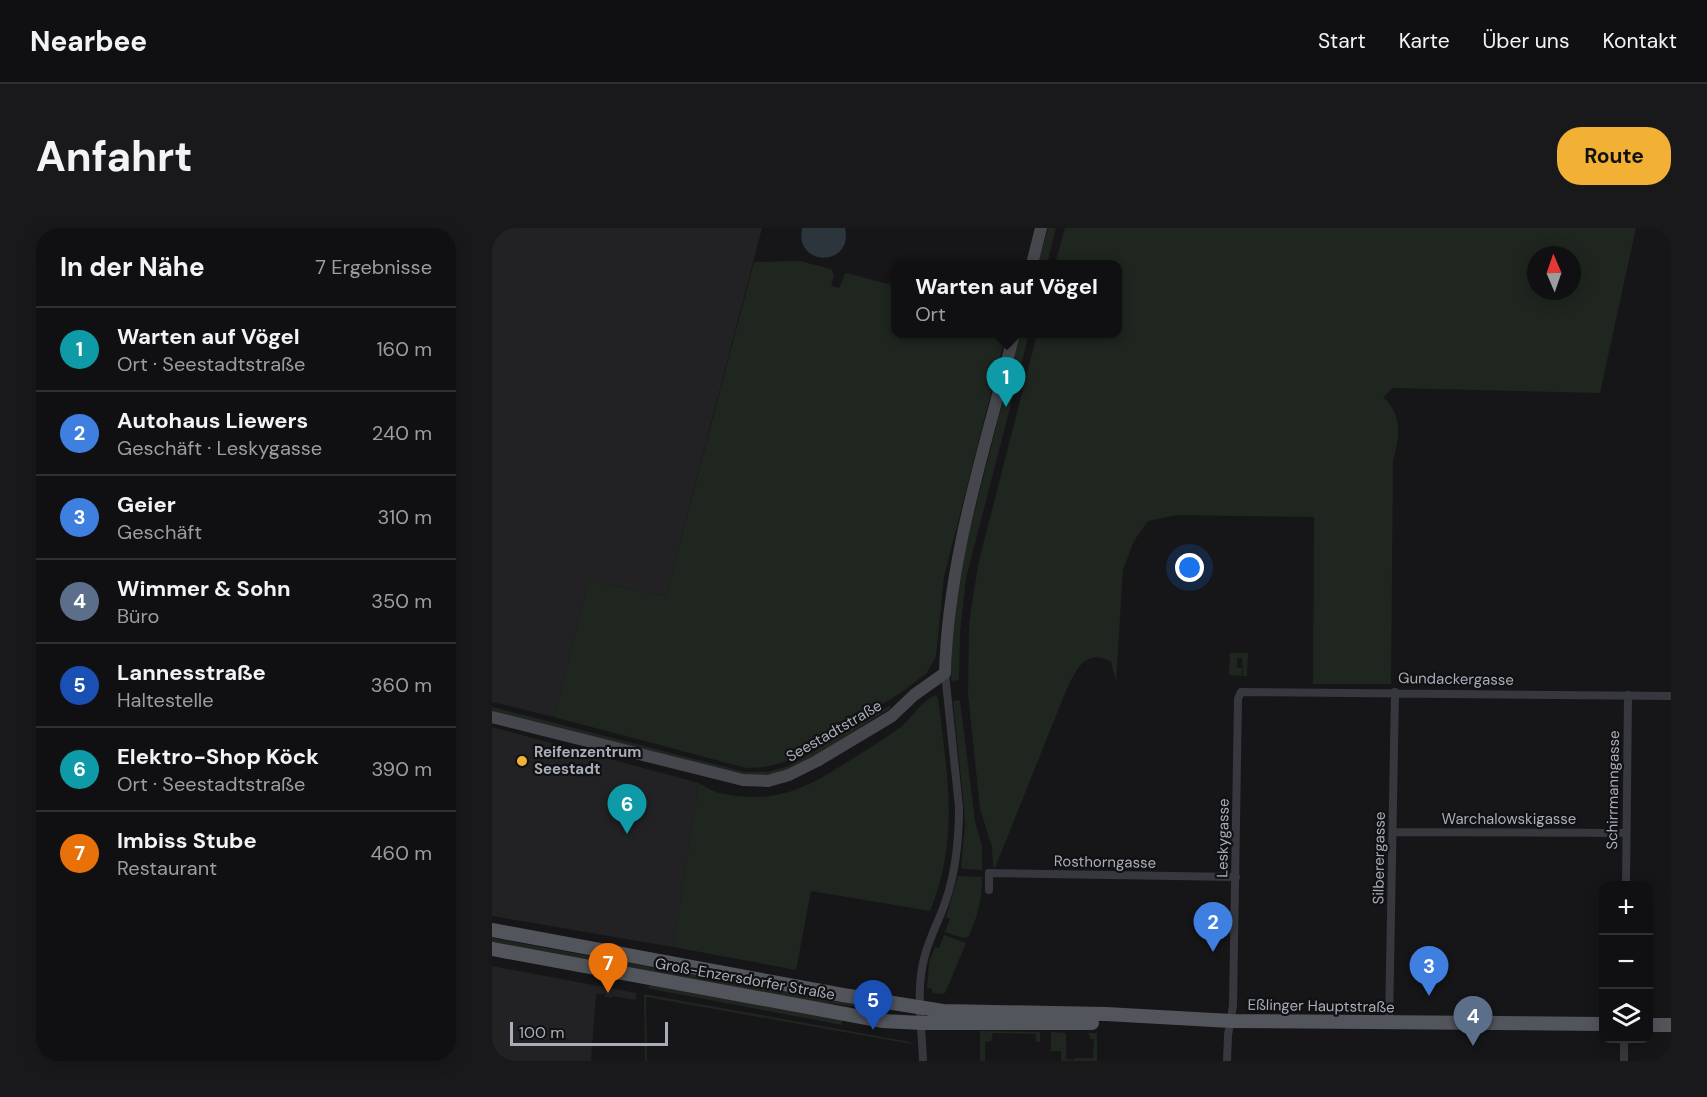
<!DOCTYPE html>
<html lang="de">
<head>
<meta charset="utf-8">
<style>
	body { margin:0; font-family:"DM Sans",sans-serif; background:#19191b; color:#f1f3f6 }
	.controls { position:absolute; right:18px; bottom:18px; display:grid; overflow:hidden; border-radius:12px; box-shadow:0 3px 15px #0003 }
	.controls button { width:54px; height:54px; display:grid; place-items:center; padding:0; border:0; border-bottom:2px solid #303032; background:#101012; color:#f1f3f6; font:30px sans-serif }
	.compass { position:absolute; left:1035px; top:18px; width:54px; height:54px; border-radius:50%; background:#101012; box-shadow:0 3px 15px #0003; rotate:358deg }
	.scale { position:absolute; left:18px; bottom:15px; width:158px; box-sizing:border-box; padding-left:6px; border:3px solid #a8adb8; border-top:0; font-size:16px; line-height:21px; white-space:nowrap; color:#a8adb8; -webkit-text-stroke:4px #111113; paint-order:stroke }
	.you { position:absolute; left:698px; top:340px; width:21px; height:21px; margin:-15px; border:4px solid #fff; border-radius:50%; background:#1a73e8; box-shadow:0 0 0 9px #1a73e833 }
	.badge { display:grid; place-items:center; width:39px; height:39px; border-radius:50%; background:#f2b134; color:#fff; font-size:20px; font-weight:700 }
	.pin { position:absolute; translate:-50% -50px; filter:drop-shadow(0 2px 3px #0008) }
	.pin::after { content:''; position:absolute; top:32px; width:21px; height:18px; background:inherit; clip-path:polygon(0 0,100% 0,50% 100%) }
	.popup { position:absolute; left:399px; top:32px; width:231px; height:78px; box-sizing:border-box; display:grid; place-content:center; border-radius:12px; background:#101012; filter:drop-shadow(0 2px 4px #0005); font-size:20px; white-space:nowrap; color:#9c9d9f }
	.popup b { font-size:22px; color:#f1f3f6 }
	.popup::after { content:''; position:absolute; left:50%; top:100%; margin-left:-12px; border:12px solid transparent; border-top-color:#101012 }
	.list { margin:0; padding:0; list-style:none }
	h2 { display:flex; justify-content:space-between; align-items:center; height:78px; margin:0; padding:0 24px; font-size:26px }
	h2 small { font-size:20px; font-weight:400; color:#9c9d9f }
	.list li { display:grid; grid-template-columns:39px 1fr auto; gap:18px; align-items:center; box-sizing:border-box; height:84px; padding:0 24px; border-top:2px solid #303032 }
	.list b { display:block; font-size:22px; white-space:nowrap }
	.list p { margin:0; font-size:20px; white-space:nowrap; color:#9c9d9f }
	.list em { font-size:20px; font-style:normal; color:#9c9d9f }
	.icon { flex:none; width:33px; height:33px; fill:none; stroke:currentColor; stroke-width:2; stroke-linecap:round; stroke-linejoin:round }
	.map { position:relative; flex:none; width:1179px; height:833px; overflow:hidden; border-radius:24px }
	header { display:flex; align-items:center; gap:36px; box-sizing:border-box; height:84px; padding:0 30px; background:#101012; border-bottom:2px solid #303032 }
	header strong { font-size:28px }
	nav { display:flex; gap:33px; margin-inline-start:auto; font-size:21px }
	.intro { display:flex; align-items:center; justify-content:space-between; box-sizing:border-box; height:144px; padding:0 36px }
	h1 { margin:0; font-size:42px }
	.button { padding:15px 27px; border-radius:24px; background:#f2b134; color:#111; font-size:21px; font-weight:700 }
	main { display:flex; gap:36px; padding:0 36px }
	aside { flex:1; background:#101012; border-radius:24px; box-shadow:0 3px 15px #0003 }
	.map>svg:first-child { display:block }
</style>
</head>
<body>
<header>
<strong>Nearbee</strong>
<nav><a>Start</a><a>Karte</a><a>Über uns</a><a>Kontakt</a></nav>
</header>
<div class="intro"><h1>Anfahrt</h1><a class="button">Route</a></div>
<main>
<aside>
<h2>In der Nähe<small>7 Ergebnisse</small></h2>
<ul class="list">
<li><span class="badge" style="background:#0f9aa8">1</span><div><b>Warten auf Vögel</b><p>Ort · Seestadtstraße</p></div><em>160 m</em></li>
<li><span class="badge" style="background:#3f7fe0">2</span><div><b>Autohaus Liewers</b><p>Geschäft · Leskygasse</p></div><em>240 m</em></li>
<li><span class="badge" style="background:#3f7fe0">3</span><div><b>Geier</b><p>Geschäft</p></div><em>310 m</em></li>
<li><span class="badge" style="background:#5c6f8a">4</span><div><b>Wimmer &amp; Sohn</b><p>Büro</p></div><em>350 m</em></li>
<li><span class="badge" style="background:#1a4fb4">5</span><div><b>Lannesstraße</b><p>Haltestelle</p></div><em>360 m</em></li>
<li><span class="badge" style="background:#0f9aa8">6</span><div><b>Elektro-Shop Köck</b><p>Ort · Seestadtstraße</p></div><em>390 m</em></li>
<li><span class="badge" style="background:#e8710a">7</span><div><b>Imbiss Stube</b><p>Restaurant</p></div><em>460 m</em></li>
</ul>
</aside>
<div class="map">
<svg width="1179" height="833" viewBox="0 0 1179 833">
	<rect width="100%" height="100%" fill="#161618"/>
	<!-- built -->
	<path fill="#222225" d="M0 0H270L174 368 97 353 62 489 0 474Z
		M0 499 207 555 181 719 0 688Z
		M0 738 144 765V772L121 768 120 770 113 769V766H104L99 833H0Z"/>
	<!-- green -->
	<path fill="#1e261f" fill-rule="evenodd" d="M556 0H564L555 36H546Z
		M573 0H1144L1108 165 901 160 891 169C912 189 907 208 901 234L899 456H821L822 289 685 287 656 293 642 313 631 342 624 454 619 434C594 420 586 440 576 458L503 640 501 638 500 619 488 581 476 466 477 396 486 337 545 106H625V36H563ZM1044 27H1080V63H1044Z
		M308 33 339 41 342 47 339 58 347 60 353 46 355 45 403 58V106H514L452 349 444 428 435 445 407 466 304 529C287 537 272 540 254 540L62 489 97 353 174 368 262 34Z
		M528 106H537L474 350 468 405 467 452 459 453 461 388 474 317Z
		M738 425H756L755 448H751L750 430H745V440H750V448L737 447Z
		M444 467 446 470C455 545 468 611 438 683L319 663 304 742 181 719 207 555C222 565 227 565 245 568 292 574 322 555 360 531 377 520 394 510 410 498 421 489 430 472 444 467Z
		M468 472 483 593 490 618V642L471 641 469 639 473 597 472 579 461 473Z
		M397 478 399 480 303 540 278 547 256 548 0 483V479L253 544H275L297 538Z
		M466 648 490 649C490 673 486 686 477 708L471 710 453 704 458 691 454 689Z
		M452 707 474 715 454 763 452 766 441 765 439 760 435 761 437 734 443 719 447 720Z
		M0 710 295 764 397 780 395 783 312 772 0 716Z
		M159 757 350 792V797L154 760Z
		M152 766 413 813 425 817 154 769 155 833H153Z
		M488 803 548 804V814H544V806L501 805 499 813 493 814V833H488Z
		M559 804 574 805V831L582 832V830H601L602 811H598V807L594 805H605V833H569V823H559Z"/>
	<!-- water -->
	<path fill="#2c353c" d="M310 0H353C362 39 302 40 310 0Z"/>
	<g fill="none" stroke-linecap="round" stroke-linejoin="round">
		<!-- street -->
		<path stroke="#37383d" stroke-width="8" d="M901 604 1134 605
			M1134 658 1136 467
			M497 662V645L744 649
			M897 796 903 464
			M431 833C430 798 423 761 433 727 438 709 447 692 453 675 464 644 467 612 467 579L453 445
			M735 833 736 807 741 778 746 471 749 464 1179 468
			M1132 833V810"/>
		<!-- secondary -->
		<path stroke="#45474d" stroke-width="12" d="M540 36 549 0
			M0 489 251 552 276 553 297 547 325 533 400 488 422 467 453 445C456 329 494 217 522 106"/>
		<!-- primary -->
		<path stroke="#53555c" stroke-width="14" d="M0 702 351 767 451 783 614 786 739 793 1112 796
			M0 721 391 793 430 795H600
			M1156 797H1179"/>
	</g>
	<!-- markers -->
	<circle fill="#f2b134" stroke="#111113" stroke-width="2" cx="30" cy="533" r="6"/>
	<g text-anchor="middle" stroke-width="4.5" stroke-linejoin="round" paint-order="stroke">
		<!-- street labels -->
		<g font-size="15" fill="#a8adb8" stroke="#111113">
			<text transform="translate(964 451) rotate(1)" y="5">Gundackergasse</text>
			<text transform="translate(342 503) rotate(-30)" y="5">Seestadtstraße</text>
			<text transform="translate(1121 562) rotate(-89)" y="5">Schirrmanngasse</text>
			<text x="1017" y="596">Warchalowskigasse</text>
			<text transform="translate(731 610) rotate(-89)" y="5">Leskygasse</text>
			<text transform="translate(887 630) rotate(-89)" y="5">Silberergasse</text>
			<text transform="translate(613 634) rotate(1)" y="5">Rosthorngasse</text>
			<text transform="translate(253 751) rotate(10)" y="5">Groß-Enzersdorfer Straße</text>
			<text transform="translate(829 778) rotate(1)" y="5">Eßlinger Hauptstraße</text>
		</g>
		<!-- poi labels -->
		<g font-size="15" font-weight="bold" fill="#a8adb8" stroke="#111113" text-anchor="start">
			<text x="42" y="529">Reifenzentrum<tspan x="42" dy="17">Seestadt</tspan></text>
		</g>
	</g>
</svg>
<div class="controls">
<button>+</button>
<button>−</button>
<button><svg class="icon" aria-label="layers" viewBox="0 0 24 24"><path d="M12 4l9 5-9 5-9-5zM3 14l9 5 9-5"/></svg></button>
</div>
<svg class="compass" viewBox="-18 -18 36 36"><path d="M0-13l5 13h-10z" fill="#e53935"/><path d="M0 13l5-13h-10z" fill="#9c9d9f"/></svg>
<div class="scale">100 m</div>
<div class="you"></div>
<div class="pin badge" style="left:514px;top:179px;background:#0f9aa8">1</div>
<div class="popup"><b>Warten auf Vögel</b>Ort</div>
<div class="pin badge" style="left:721px;top:724px;background:#3f7fe0">2</div>
<div class="pin badge" style="left:937px;top:768px;background:#3f7fe0">3</div>
<div class="pin badge" style="left:981px;top:818px;background:#5c6f8a">4</div>
<div class="pin badge" style="left:381px;top:802px;background:#1a4fb4">5</div>
<div class="pin badge" style="left:135px;top:606px;background:#0f9aa8">6</div>
<div class="pin badge" style="left:116px;top:765px;background:#e8710a">7</div>
</div>
</main>
</body>
</html>
